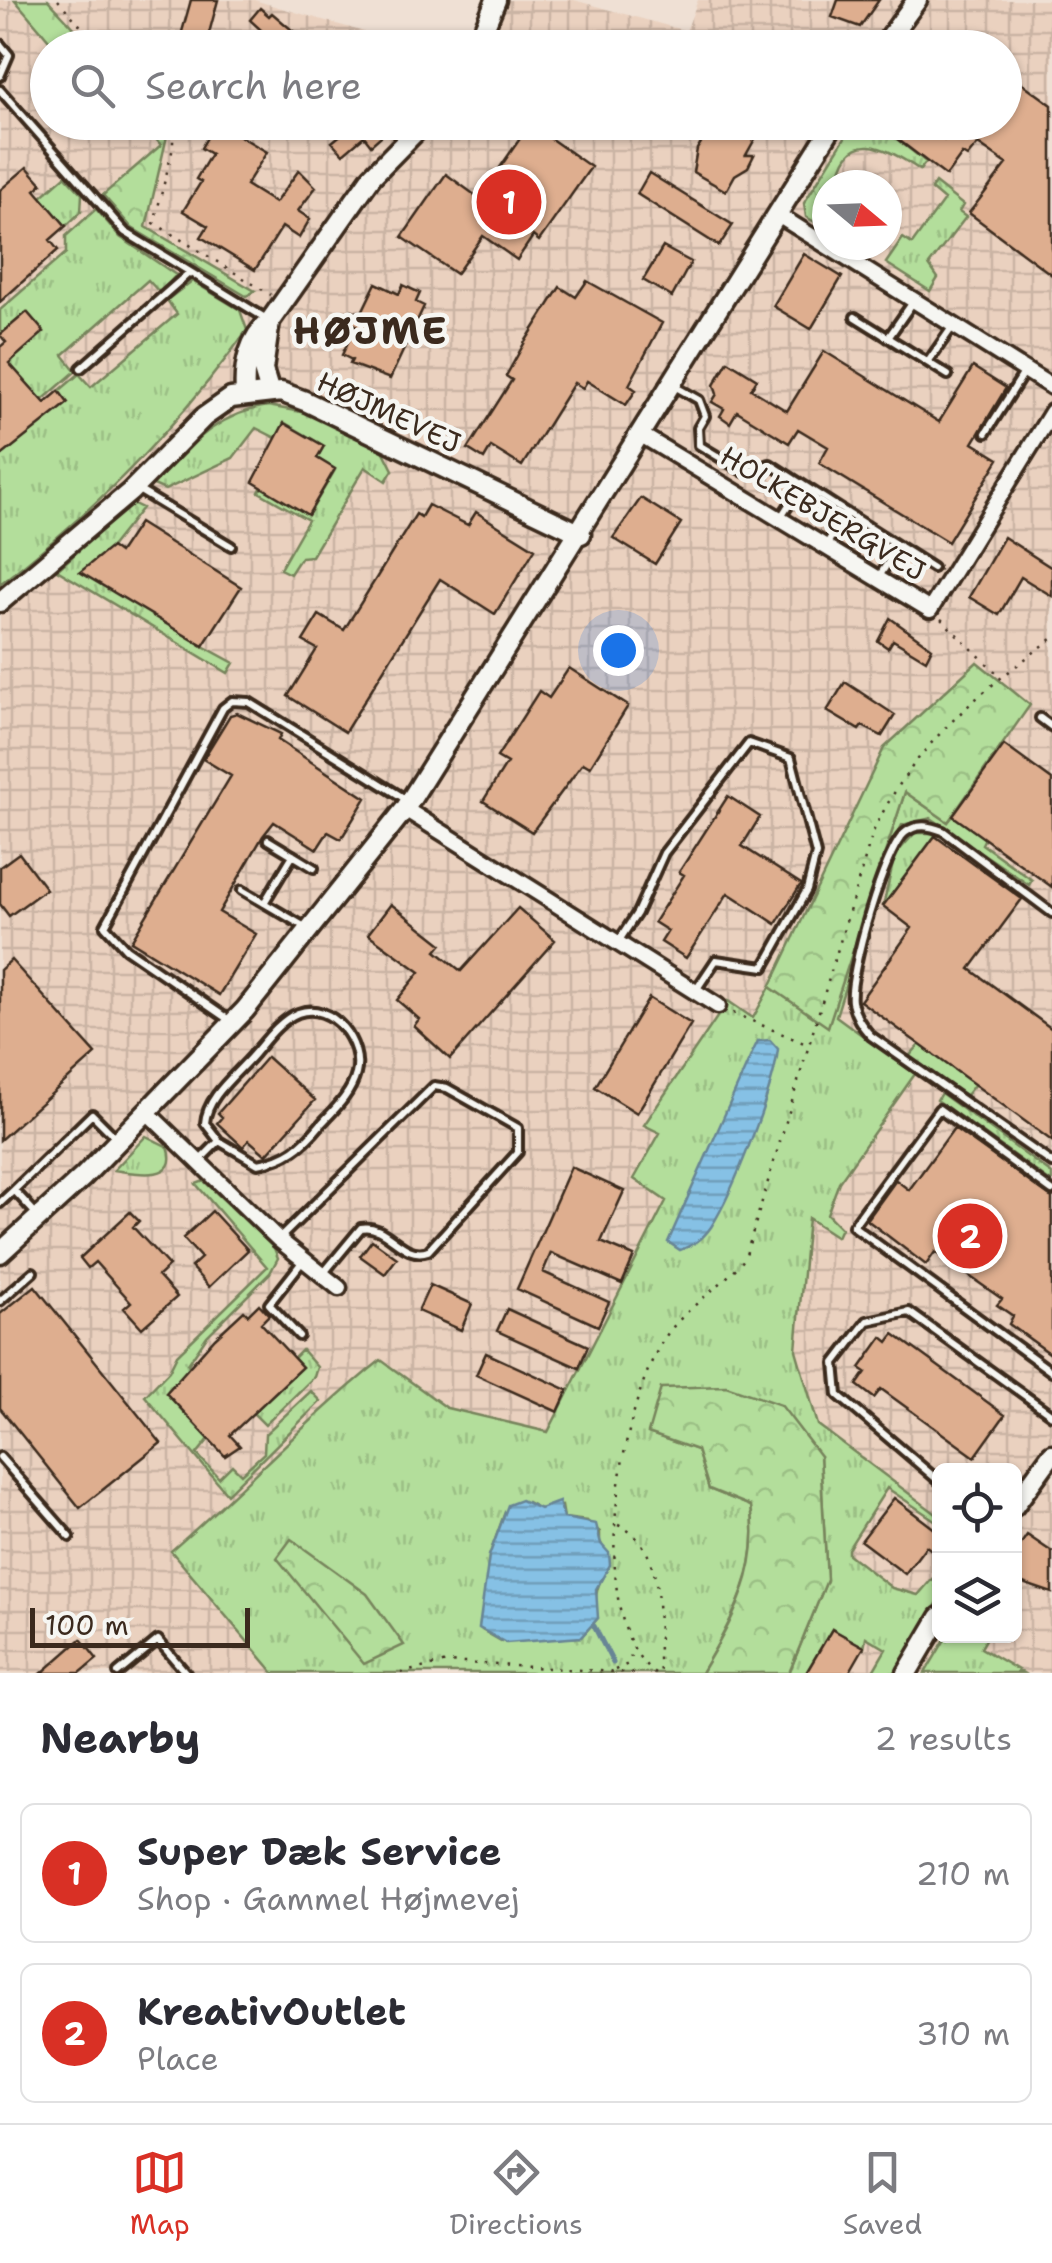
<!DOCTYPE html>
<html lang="en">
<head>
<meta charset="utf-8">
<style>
	body { margin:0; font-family:"Shantell Sans",sans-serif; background:#f7f7f7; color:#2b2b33 }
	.controls { position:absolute; right:30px; bottom:30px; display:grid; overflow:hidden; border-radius:15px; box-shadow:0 2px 8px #0004 }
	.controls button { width:90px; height:90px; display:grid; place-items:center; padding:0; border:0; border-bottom:2px solid #e1e1e2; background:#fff; color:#2b2b33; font:50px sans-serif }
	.compass { position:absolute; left:812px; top:170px; width:90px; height:90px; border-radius:50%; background:#fff; box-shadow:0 2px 8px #0004; rotate:109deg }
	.scale { position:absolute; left:30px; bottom:25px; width:220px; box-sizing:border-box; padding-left:10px; border:5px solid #3b2a1e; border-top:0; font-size:28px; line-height:35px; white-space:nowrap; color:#3b2a1e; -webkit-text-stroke:8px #f6f6f2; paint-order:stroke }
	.you { position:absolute; left:618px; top:650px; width:35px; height:35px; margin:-25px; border:8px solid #fff; border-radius:50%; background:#1a73e8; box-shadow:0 0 0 15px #1a73e833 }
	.badge { display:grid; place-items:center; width:65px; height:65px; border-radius:50%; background:#d93025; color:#fff; font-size:32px; font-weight:700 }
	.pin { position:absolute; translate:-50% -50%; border:5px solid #fff; box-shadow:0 2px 10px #0006 }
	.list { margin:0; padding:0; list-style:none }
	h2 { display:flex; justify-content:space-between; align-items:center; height:130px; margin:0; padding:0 40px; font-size:42px }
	h2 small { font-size:32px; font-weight:400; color:#7c7c81 }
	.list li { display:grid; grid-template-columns:65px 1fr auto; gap:30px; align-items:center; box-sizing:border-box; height:140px; margin:0 20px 20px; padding:0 20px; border:2px solid #e1e1e2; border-radius:15px }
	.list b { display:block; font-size:38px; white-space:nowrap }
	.list p { margin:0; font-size:32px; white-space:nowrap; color:#7c7c81 }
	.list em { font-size:32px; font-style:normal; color:#7c7c81 }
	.icon { flex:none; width:55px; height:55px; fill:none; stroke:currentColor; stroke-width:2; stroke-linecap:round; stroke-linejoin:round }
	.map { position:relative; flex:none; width:1052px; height:1673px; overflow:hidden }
	.search { position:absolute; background:#fff; box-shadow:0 2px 8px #0004; left:30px; right:30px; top:30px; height:110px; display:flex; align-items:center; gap:25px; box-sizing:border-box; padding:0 35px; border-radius:55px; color:#7c7c81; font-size:38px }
	.sheet { height:450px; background:#fff }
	nav { display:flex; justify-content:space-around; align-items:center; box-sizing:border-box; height:140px; border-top:2px solid #e1e1e2; background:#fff; font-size:28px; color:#7c7c81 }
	nav a { display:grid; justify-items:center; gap:5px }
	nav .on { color:#d93025 }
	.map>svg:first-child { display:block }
</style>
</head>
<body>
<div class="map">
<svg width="1052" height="1673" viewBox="0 0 1052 1673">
	<defs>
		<pattern id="industrial-grid" width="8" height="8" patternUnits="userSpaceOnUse" patternTransform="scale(2.5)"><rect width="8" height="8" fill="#ead1bf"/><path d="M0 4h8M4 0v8" fill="none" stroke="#cab4a4"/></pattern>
		<pattern id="grass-tufts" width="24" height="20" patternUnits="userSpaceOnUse" patternTransform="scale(2.5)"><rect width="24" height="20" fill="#b3de9b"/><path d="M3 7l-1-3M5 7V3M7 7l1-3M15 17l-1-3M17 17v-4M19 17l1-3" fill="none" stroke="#9bbf85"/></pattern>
		<pattern id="forest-crowns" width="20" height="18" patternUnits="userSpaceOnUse" patternTransform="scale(2.5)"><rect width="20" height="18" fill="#b3de9b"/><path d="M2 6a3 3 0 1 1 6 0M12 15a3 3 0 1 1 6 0" fill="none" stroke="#9bbf85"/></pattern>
		<pattern id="water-rules" width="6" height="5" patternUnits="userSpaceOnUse" patternTransform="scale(2.5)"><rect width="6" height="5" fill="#86c1e5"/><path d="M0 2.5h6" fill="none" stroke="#6f9db9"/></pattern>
	</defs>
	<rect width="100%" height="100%" fill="#efe0d4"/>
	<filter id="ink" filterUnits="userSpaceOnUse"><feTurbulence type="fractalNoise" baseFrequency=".01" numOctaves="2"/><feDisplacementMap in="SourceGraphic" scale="20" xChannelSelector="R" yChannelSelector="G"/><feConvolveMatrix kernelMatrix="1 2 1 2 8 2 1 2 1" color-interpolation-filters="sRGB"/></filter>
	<g filter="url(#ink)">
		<!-- industrial -->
		<path fill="url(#industrial-grid)" fill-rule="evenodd" d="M0 0H254L378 36 376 48H48V122H1004V48L490 47 506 0H574L686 31 698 0H1052V1673H0ZM827 185H887V245H827ZM940 1470H1014V1636H940Z"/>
		<!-- grass -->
		<path fill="url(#grass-tufts)" stroke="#77845c" stroke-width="2.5" fill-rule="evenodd" d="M854 123H903L893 136 926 162 920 170C886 147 846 124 838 185H827V229L806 217 804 203Z
			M65 176 82 194 81 212 66 226 41 197Z
			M935 183 963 205 959 212 966 217 929 265 938 278 930 291 886 263 903 238 912 244 944 200 931 189Z
			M96 209 120 237 176 275 160 293 148 280 63 355 76 371 39 403 40 398 1 354 18 355 44 332 27 312 0 335V310L66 253V236Z
			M192 281 240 310 247 330C177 428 96 510 0 584V457L68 403 59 391 79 374 91 387 177 314 167 300Z
			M268 406 312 414 382 448 393 470 386 481 365 467 312 556 301 557 290 574 280 569 308 520 259 492 262 487 309 514 335 470 317 458 324 446 285 423 276 438 256 428 233 458 165 490 151 484C187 449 216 413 268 406Z
			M132 503 142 508 111 547 203 646 234 663 228 673 57 570Z
			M905 792 948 822 953 816 985 838 982 844 1032 880 1029 885 931 818 902 825 885 859 836 1016 915 1074 839 1182 827 1214 841 1228 837 1237 808 1218 796 1350 818 1425 939 1516V1523L887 1488 848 1549V1554L892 1588 918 1595 932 1579 939 1584V1600L897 1673H872L886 1649 866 1637 864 1647 832 1629 806 1673H789L827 1580 820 1456 648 1433 697 1450 709 1489 751 1506C762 1568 732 1621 701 1673H274L171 1551C243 1489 307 1419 381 1360L447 1408 548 1432 666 1201 634 1179 660 1133 644 1125 728 1001 753 1018 770 987 828 1026ZM527 1502 540 1509 562 1506 564 1518 587 1521 600 1532V1541L610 1562C599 1582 592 1594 598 1618L581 1637 501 1641 482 1630 489 1556 505 1512Z
			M915 833H937L883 906 895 855Z
			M920 1044 975 1084 962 1100 907 1059Z
			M941 1093 1052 1174V1183L937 1100Z
			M146 1136 168 1147C181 1183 134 1173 114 1170Z
			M204 1181 274 1248 278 1258 270 1273 207 1336 188 1364 191 1369 166 1393 209 1439 197 1454 219 1478 232 1465 241 1474 264 1453 265 1434 311 1391 321 1401 227 1494 145 1396 169 1371 177 1355 267 1267 196 1184Z
			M302 1350 317 1367 314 1377 265 1425 253 1413 302 1367 294 1358Z
			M947 1636H988L981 1648 1023 1673H925Z"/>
		<!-- forest -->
		<path fill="url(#forest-crowns)" stroke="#77845c" stroke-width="2.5" d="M15 0H48L92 47H55Z
			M142 123H157L167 136 146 227 255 291 246 296 132 228 103 195 161 145Z
			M977 662 1030 705 948 822 905 792 828 1027 770 987 884 748Z
			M726 1386 781 1405 820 1456 827 1580 789 1673H701C733 1620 762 1569 751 1506L709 1489 697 1450 648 1433 661 1388Z
			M291 1539 367 1594 404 1645 364 1664 277 1558Z"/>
		<!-- water -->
		<path fill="url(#water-rules)" stroke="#688595" stroke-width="2.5" d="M770 1040 778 1049C774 1088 733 1193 711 1227 702 1240 693 1245 680 1250L668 1242 753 1051 758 1041Z
			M521 1500 540 1509 559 1502 564 1518 596 1524 601 1544 609 1553 610 1565 596 1589 598 1618 581 1637 506 1643 479 1628 489 1556 508 1505Z"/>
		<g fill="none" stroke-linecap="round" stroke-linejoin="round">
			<!-- stream -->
			<path stroke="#688595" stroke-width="5" d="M594 1626 613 1663"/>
		</g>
		<!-- building -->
		<path fill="#deae8f" stroke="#3b2a1e" stroke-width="2.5" d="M191 0H218L205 48 178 46Z
			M838 0H879L860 27 832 17Z
			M260 8 269 16 272 13 313 48H261L254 41 261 30 250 20Z
			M1004 70 1052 105V275L969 213 1007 164 978 144 967 157 962 154 946 176 892 135 903 122H920L944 140 958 122H1004Z
			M216 122 267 152 246 185 275 203 299 170 316 187 298 211 310 219 299 238 282 227 255 270 201 237 208 226 183 211 201 182 196 179 211 154 201 148Z
			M334 122H397L371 145 364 136 343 154 332 142 343 133Z
			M714 122H745L760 130 746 155H754L748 167 735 175 726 191 693 172 697 149Z
			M530 124 591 167 539 241 533 236 517 260 483 236 456 274 402 237 446 174 479 198Z
			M27 167 42 184 35 190 66 226 50 240 58 250 0 302V190Z
			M649 173 733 225 719 246 637 194Z
			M663 247 691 262 672 297 643 280Z
			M804 254 842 277 811 329 773 306Z
			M587 281 662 323 629 385 636 390 626 405 587 381 583 388 574 383 522 466 491 447 484 459 468 449 512 380 506 376 525 342 560 287 576 297Z
			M376 283 399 294 403 285 420 293 416 302 424 306 390 379 350 364 352 360 342 355 356 325 347 321 352 310 361 314Z
			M27 312 44 332 9 363 45 403 59 391 68 403 0 457V347L6 342 0 335Z
			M824 351 939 422 973 367 1006 388 973 443 999 459 948 542 819 463 828 447 798 429 789 443 737 411 730 423 720 416 724 409 712 402 717 394 714 385 728 361 757 379 751 389 787 411Z
			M284 423 324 446 317 458 335 469 308 515 253 482Z
			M641 498 681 523 655 564 613 538Z
			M428 505 468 525 476 512 535 549 495 614 440 579 345 732 288 696 317 649 303 641 319 615 344 630 416 514 421 517Z
			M139 523 241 587 203 646 80 572 111 547 119 553Z
			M1004 537 1052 568V596L1021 577 999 615 969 597Z
			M890 618 932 648 926 660 893 640 888 648 878 641Z
			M569 668 628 706 590 767 583 763 532 832 483 801 507 763 497 757 539 691 549 698Z
			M845 682 895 715 882 736 862 726 859 730 827 711Z
			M237 713 281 734 278 740 366 798 341 839 328 832 317 849 274 822 263 836 219 912 256 934 219 995 131 941 231 776 203 759 230 715Z
			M1004 745 1052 780V887L953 816Z
			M728 796 760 817 742 846 801 884 776 924 728 893 686 958 661 942 668 931 654 922 684 875 679 872Z
			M935 836 1022 899 970 969 1052 1029V1141L860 1001 912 928 883 906Z
			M19 853 46 889 9 916 0 904V867Z
			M391 904 442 944 436 951 461 971 518 908 555 940 450 1059 414 1026 419 1019 397 1000 420 972 368 934Z
			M11 960 96 1054 0 1140V970Z
			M649 998 691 1024 637 1113 595 1087Z
			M267 1057 315 1100 266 1155 249 1140 243 1147 217 1123 222 1117 218 1113Z
			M954 1128 1052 1198V1355L1009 1324 1013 1316 997 1305 1002 1299 935 1252 926 1265 867 1220 896 1180 909 1190Z
			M571 1167 624 1191 601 1242 634 1256 622 1284 551 1253 543 1272 609 1302 598 1326 517 1289Z
			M212 1211 248 1250 209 1287 191 1267 201 1258 183 1238Z
			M130 1212 139 1221 133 1227 169 1266 158 1276 177 1297 142 1328 124 1308 131 1302 95 1262 88 1268 80 1258Z
			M372 1240 397 1258 385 1274 360 1256Z
			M430 1285 472 1304 461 1330 418 1311Z
			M35 1286 161 1443 80 1508 0 1408V1314Z
			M259 1304 269 1315 261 1323 302 1367 230 1435 240 1446 225 1456 166 1393 215 1338 244 1311 248 1315Z
			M507 1309 588 1346 579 1368 497 1331Z
			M894 1334 1005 1415 975 1457 881 1389 874 1398 857 1385 866 1372 860 1368 882 1337 888 1342Z
			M486 1353 568 1390 558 1412 476 1375Z
			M894 1498 940 1533 933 1551 926 1546 905 1574 861 1541Z
			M1027 1535 1052 1552V1593L1014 1580V1554Z
			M832 1629 864 1647 849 1673H806Z
			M81 1639 97 1659 80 1673H42Z"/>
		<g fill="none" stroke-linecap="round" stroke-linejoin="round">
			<defs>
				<path id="service" d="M0 44 9 55 0 76
					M0 90 125 232 270 321
					M855 317 948 375
					M888 338 913 302
					M928 362 953 326
					M81 368 190 272
					M674 386 699 400 705 416 698 428 699 445 744 472 770 464 933 568
					M986 433 1025 371
					M135 488 231 546
					M781 517 802 485
					M826 545 847 513
					M878 578 899 546
					M1040 718 1052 727
					M268 840 314 868
					M242 890 305 927
					M264 903 293 855
					M1052 913 943 831C930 826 918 823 906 832 885 846 848 976 852 1002 855 1016 861 1025 871 1036L1052 1163
					M618 942 637 913 664 853 749 743 791 758 816 854 807 890 764 967 716 960 696 990
					M232 1022 126 949 105 926 223 708 232 701 249 702 407 800
					M199 1161 219 1141 258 1164C287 1159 303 1146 321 1124 335 1109 351 1094 356 1074 364 1044 332 1000 298 1013 280 1020 265 1041 253 1055 236 1075 207 1096 205 1123L219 1141
					M1052 1191 939 1109 853 1226 1052 1372
					M0 1203 14 1190
					M38 1216 14 1190 92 1114 116 1138
					M280 1238 434 1086 447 1088 518 1128V1152L428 1251C401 1260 388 1223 361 1228L322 1275
					M0 1301 33 1272
					M299 1336 269 1304 302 1262
					M0 1457 70 1537
					M940 1482 838 1395 835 1363 867 1321 909 1312 1052 1415
					M118 1673 158 1640 186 1673"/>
				<path id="minor" d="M778 215 1052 387
					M643 436 930 610 1052 412
					M405 809 718 1006
					M147 1112 278 1239 339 1288"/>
				<path id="tertiary" d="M476 48 496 0
					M882 48 917 0
					M245 393C243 366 249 338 270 321L372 176 425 122
					M270 393 263 370 270 321
					M0 602 130 492 204 417 231 398 281 392 305 401 581 534
					M0 1253 83 1177 245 1010 405 809 835 122
					M1014 1506 1052 1454
					M907 1673 940 1617"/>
			</defs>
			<!-- service casing -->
			<use href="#service" stroke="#3b2a1e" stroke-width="14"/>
			<!-- minor casing -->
			<use href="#minor" stroke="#3b2a1e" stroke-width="21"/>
			<!-- tertiary casing -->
			<use href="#tertiary" stroke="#3b2a1e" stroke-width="25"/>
			<!-- path -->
			<path stroke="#3b2a1e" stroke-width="2.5" stroke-dasharray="2.5 8" stroke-linecap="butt" d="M58 0 100 48
				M165 122 173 135V148L154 223 271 295
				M941 619 1000 676
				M733 1013 804 1043
				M618 1525C671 1548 655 1628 660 1673
				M615 1670 628 1664 632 1652
				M401 1673 447 1662 633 1673
				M655 1673C583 1621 620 1405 664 1339 684 1308 721 1288 745 1258L873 832C913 746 977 694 1052 639"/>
			<!-- service -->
			<use href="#service" stroke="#f6f6f2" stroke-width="6"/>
			<!-- minor -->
			<use href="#minor" stroke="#f6f6f2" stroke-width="14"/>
			<!-- tertiary -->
			<use href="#tertiary" stroke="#f6f6f2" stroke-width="18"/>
		</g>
	</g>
	<g text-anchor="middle" stroke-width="9" stroke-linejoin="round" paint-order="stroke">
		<!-- street labels -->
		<g font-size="28" fill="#3b2a1e" stroke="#f6f6f2">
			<text transform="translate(389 412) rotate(25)" y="10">HØJMEVEJ</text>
			<text transform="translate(823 513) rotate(31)" y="10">HOLKEBJERGVEJ</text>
		</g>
		<!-- district labels -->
		<g font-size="38" font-weight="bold" letter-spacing="2.5" fill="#3b2a1e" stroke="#f6f6f2">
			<text x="371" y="344">HØJME</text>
		</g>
	</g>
</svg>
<div class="controls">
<button><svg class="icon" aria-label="locate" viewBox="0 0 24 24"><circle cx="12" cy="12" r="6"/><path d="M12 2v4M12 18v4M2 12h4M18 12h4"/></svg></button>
<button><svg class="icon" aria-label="layers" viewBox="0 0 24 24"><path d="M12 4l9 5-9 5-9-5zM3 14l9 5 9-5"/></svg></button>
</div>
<svg class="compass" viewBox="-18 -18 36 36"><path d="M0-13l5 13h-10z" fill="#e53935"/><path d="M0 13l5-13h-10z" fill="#7c7c81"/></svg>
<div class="scale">100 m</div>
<div class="you"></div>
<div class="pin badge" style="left:509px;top:202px">1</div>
<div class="pin badge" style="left:970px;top:1236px">2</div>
<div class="search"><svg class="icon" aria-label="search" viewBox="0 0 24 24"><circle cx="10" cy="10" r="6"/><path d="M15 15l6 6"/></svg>Search here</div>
</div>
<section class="sheet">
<h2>Nearby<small>2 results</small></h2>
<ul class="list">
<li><span class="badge">1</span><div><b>Super Dæk Service</b><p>Shop · Gammel Højmevej</p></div><em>210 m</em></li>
<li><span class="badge">2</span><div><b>KreativOutlet</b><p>Place</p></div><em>310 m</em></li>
</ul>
</section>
<nav>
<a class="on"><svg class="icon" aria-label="map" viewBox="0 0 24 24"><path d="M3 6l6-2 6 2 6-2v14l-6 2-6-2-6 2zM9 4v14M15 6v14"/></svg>Map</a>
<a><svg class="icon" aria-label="directions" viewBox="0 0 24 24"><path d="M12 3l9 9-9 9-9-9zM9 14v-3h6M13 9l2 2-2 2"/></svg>Directions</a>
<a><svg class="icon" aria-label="saved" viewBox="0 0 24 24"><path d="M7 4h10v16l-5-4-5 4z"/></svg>Saved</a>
</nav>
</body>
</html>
